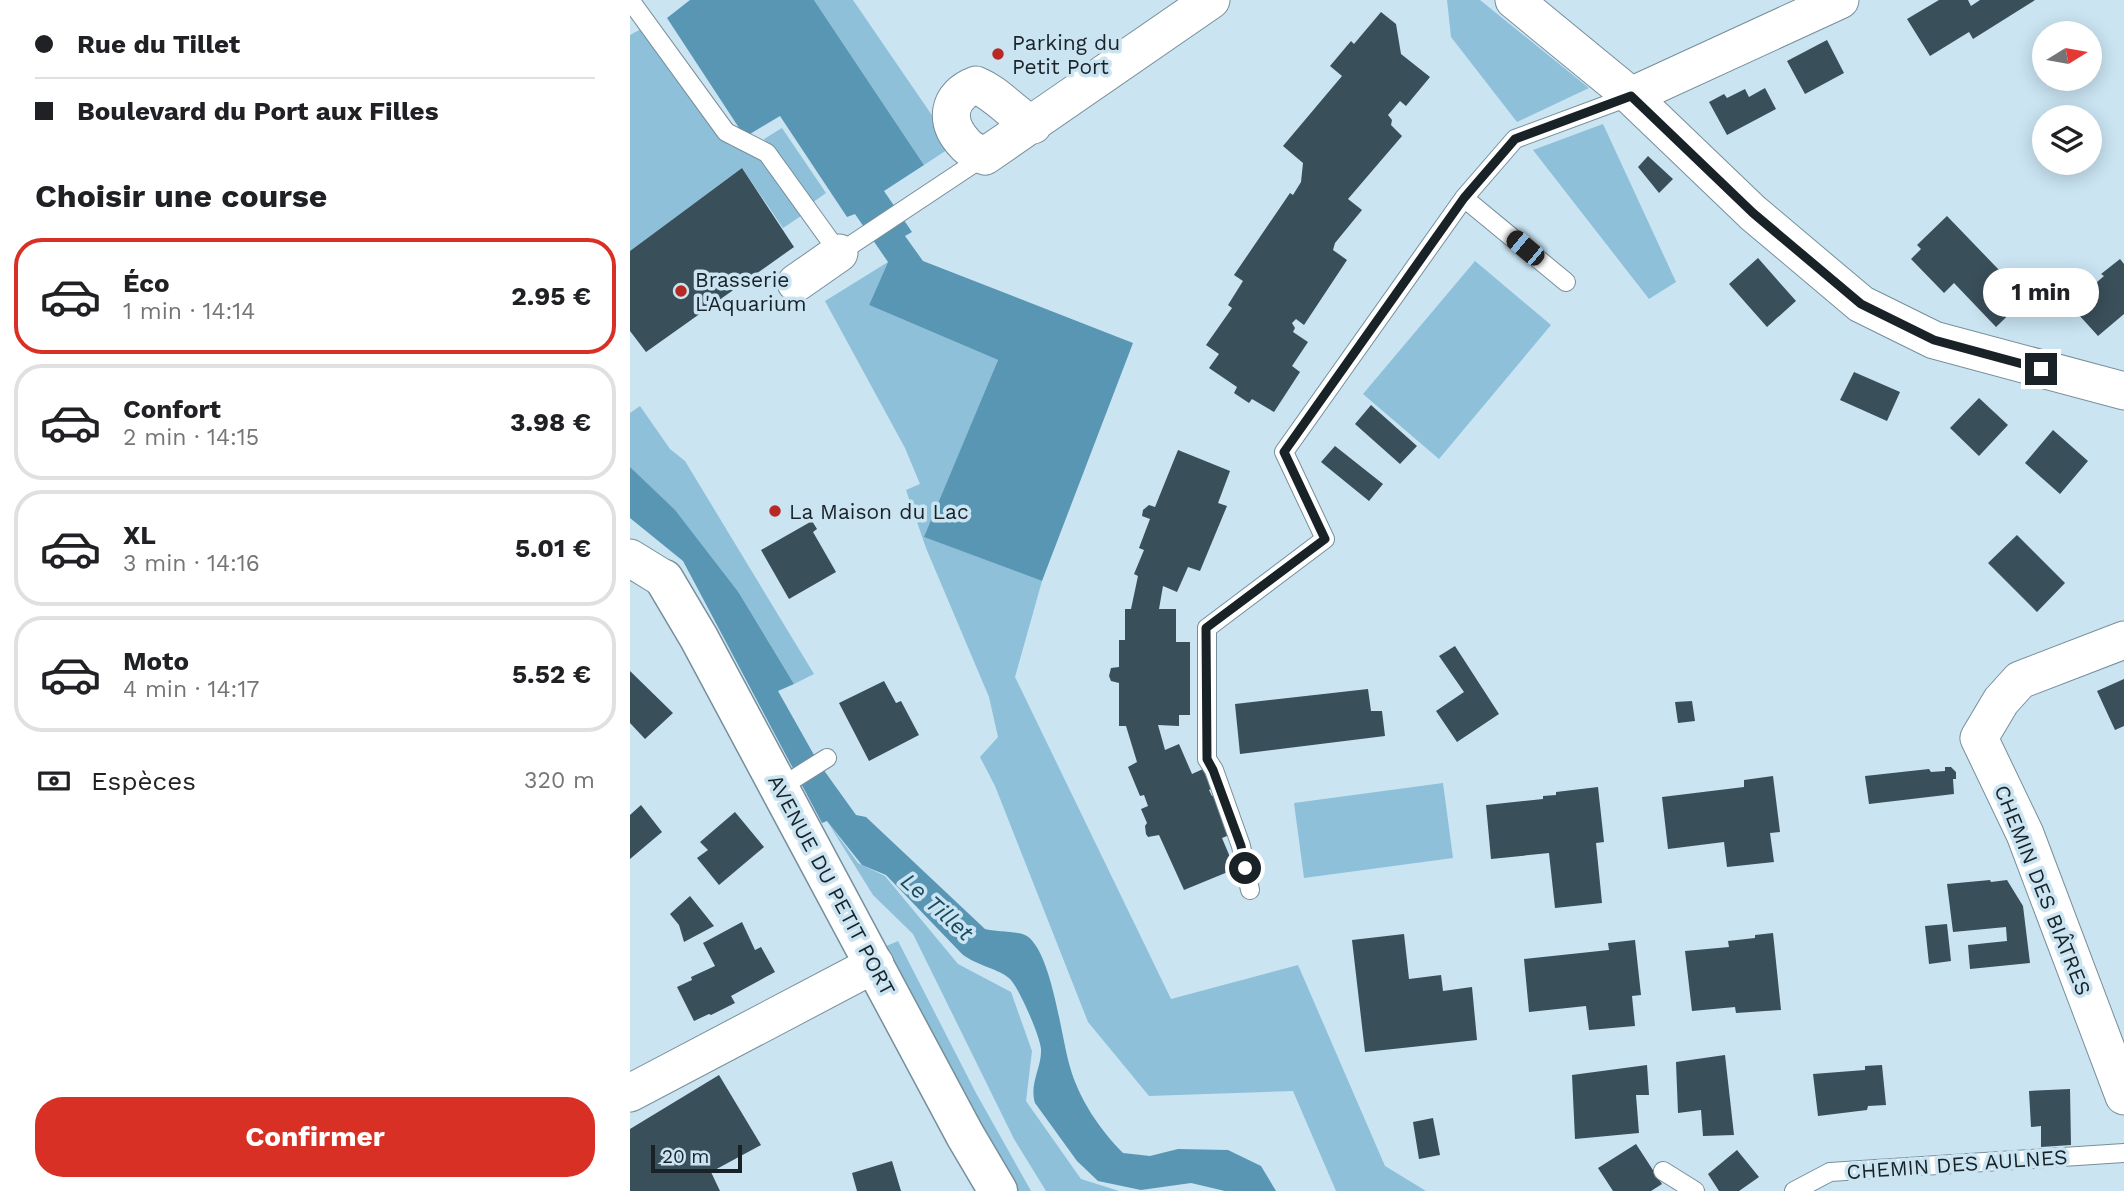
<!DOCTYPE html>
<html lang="fr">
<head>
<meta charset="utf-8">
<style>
	body { margin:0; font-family:"Work Sans",sans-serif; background:#f6f6f6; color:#202124; height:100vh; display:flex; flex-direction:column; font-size:26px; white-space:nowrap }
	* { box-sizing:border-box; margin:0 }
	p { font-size:23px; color:#757577 }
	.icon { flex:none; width:38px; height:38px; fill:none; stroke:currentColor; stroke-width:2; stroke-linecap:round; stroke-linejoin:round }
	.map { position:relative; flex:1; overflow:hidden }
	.side { display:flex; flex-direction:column; background:#fff; width:630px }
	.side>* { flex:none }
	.banner { display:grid; align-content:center; height:154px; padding:0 35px; background:#fff }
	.needle { width:46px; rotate:79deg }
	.controls { position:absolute; left:1402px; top:21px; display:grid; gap:14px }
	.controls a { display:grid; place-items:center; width:70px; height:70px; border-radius:50%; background:#fff; box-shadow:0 4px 18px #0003; font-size:35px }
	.scale { position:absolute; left:21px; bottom:18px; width:91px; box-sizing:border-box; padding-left:7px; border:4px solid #192227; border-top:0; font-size:19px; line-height:24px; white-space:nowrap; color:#192227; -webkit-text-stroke:5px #cae4f2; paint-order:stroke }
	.end { position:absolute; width:32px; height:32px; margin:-16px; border:9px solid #192227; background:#fff; box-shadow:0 0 0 4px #fff }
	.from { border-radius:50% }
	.bubble { position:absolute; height:49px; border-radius:24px; background:#fff; box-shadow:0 4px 18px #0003; font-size:23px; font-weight:700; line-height:49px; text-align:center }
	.car { position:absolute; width:21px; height:42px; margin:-21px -10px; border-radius:9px; box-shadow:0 0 5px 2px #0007; background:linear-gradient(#222 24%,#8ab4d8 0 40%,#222 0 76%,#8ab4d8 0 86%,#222 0) }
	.banner b { display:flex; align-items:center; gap:24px; height:66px; font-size:26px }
	.banner b+b { border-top:2px solid #e0e0e0 }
	.banner i { width:18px; height:18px; background:#202124 }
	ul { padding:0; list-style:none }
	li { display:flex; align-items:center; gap:21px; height:116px; margin:0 14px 10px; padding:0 21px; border:4px solid #e0e0e0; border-radius:28px }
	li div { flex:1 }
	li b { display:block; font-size:26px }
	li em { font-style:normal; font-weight:700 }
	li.selected { border-color:#d93025 }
	li>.icon { width:63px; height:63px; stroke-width:1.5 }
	h2 { padding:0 35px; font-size:32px; line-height:84px }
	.pay { display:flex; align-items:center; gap:18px; height:77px; padding:0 35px; font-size:26px }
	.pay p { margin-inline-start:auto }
	.primary-button { display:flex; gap:14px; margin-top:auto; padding:14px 35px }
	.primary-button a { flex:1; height:80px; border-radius:28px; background:#d93025; color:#fff; font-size:28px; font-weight:700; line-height:80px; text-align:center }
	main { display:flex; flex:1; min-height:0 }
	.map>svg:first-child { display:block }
</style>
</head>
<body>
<main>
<section class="side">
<div class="banner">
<b><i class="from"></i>Rue du Tillet</b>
<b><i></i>Boulevard du Port aux Filles</b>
</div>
<h2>Choisir une course</h2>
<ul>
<li class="selected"><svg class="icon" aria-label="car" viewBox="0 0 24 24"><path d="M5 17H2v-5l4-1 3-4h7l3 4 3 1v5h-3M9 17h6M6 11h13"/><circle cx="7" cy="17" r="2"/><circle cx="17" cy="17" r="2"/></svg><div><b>Éco</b><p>1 min · 14:14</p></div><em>2.95 €</em></li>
<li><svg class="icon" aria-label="car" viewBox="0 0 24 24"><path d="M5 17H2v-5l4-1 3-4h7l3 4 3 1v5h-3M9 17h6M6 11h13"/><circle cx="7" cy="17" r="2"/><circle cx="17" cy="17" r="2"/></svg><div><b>Confort</b><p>2 min · 14:15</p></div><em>3.98 €</em></li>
<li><svg class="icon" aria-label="car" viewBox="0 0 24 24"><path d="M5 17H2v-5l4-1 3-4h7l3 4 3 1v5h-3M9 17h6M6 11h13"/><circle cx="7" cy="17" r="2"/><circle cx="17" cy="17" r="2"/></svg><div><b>XL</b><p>3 min · 14:16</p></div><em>5.01 €</em></li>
<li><svg class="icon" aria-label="car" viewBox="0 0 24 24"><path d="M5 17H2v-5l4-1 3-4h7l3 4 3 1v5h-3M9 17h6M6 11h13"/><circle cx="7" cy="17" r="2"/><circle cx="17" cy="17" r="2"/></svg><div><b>Moto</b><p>4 min · 14:17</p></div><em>5.52 €</em></li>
</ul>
<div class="pay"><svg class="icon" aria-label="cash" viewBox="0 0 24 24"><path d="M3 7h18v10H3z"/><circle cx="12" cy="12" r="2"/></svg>Espèces<p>320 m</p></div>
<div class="primary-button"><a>Confirmer</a></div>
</section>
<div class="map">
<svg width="1494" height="1191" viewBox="0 0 1494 1191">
	<rect width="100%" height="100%" fill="#cae4f2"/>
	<!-- green -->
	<path fill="#8ec0da" d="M184,0H223L323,146L294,165Z
		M817,0H850L959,88L887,122L821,37Z
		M13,28L99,145L133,158L174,214L153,228L112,168L0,251V35Z
		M973,124L1046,282L1019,299L903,150Z
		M152,128L196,193L179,205L134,139Z
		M845,261L921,325L809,459L733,394Z
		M258,262L239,305L368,360L295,537L412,581L385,677L541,999L668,965L755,1166L796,1191H706L663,1091L519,1096L458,1022L365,786L350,757L368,737L359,697L296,548L276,490L290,484L275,448L195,301Z
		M10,406L40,449L55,461L184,674L164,684L109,593L0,467V413Z
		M813,783L823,858L674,878L664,803Z
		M197,821L228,863L255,876L328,964L381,992L402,1051L396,1101L451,1179L489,1191H416L384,1139L283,934L243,895Z
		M268,941L346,1093L401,1191H385L254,947Z"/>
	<!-- water -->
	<path fill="#5996b4" d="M60,0H184L294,165L254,191L282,232L275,236L293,261L503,343L412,581L294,537L368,360L239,305L258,262L225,214L217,217L150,116L115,137L37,18Z
		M0,467L45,510L109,593L164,684L148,691L188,762L226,815L236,817L355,929C366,932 390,931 397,936C422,953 431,1037 440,1067C449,1099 470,1130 493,1153L520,1156L548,1149L598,1150L631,1166L646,1191H595L561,1183L511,1190L468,1181L447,1161L405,1103C399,1083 412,1068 411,1049C410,1036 389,988 380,979C370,969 347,966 332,954L256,875L232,865L197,821L192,823L53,561L0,518Z"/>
	<!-- building -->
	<path fill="#394f5a" d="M1309,0H1338L1341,6L1350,0H1405L1343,39L1339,32L1300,56L1277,19Z
		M751,12L766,24L771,54L800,77L776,106L770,101L758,115L762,120L761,125L772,136L718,199L732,210L705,243L703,250L717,260L674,325L666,319L662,323L665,328L663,332L678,342L662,366L670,372L644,412L622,399L619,403L604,393L607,387L579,368L589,354L576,345L602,308L598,305L613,281L604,275L660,193L663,195L671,182L673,163L653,146L712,76L700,66L721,41L724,44Z
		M1197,40L1214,73L1175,94L1157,61Z
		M1135,88L1146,109L1097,135L1079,102L1094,94L1097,98L1115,89L1119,97Z
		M1018,156L1043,179L1029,193L1008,167Z
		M112,168L164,247L16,352L0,331V251Z
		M1317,216L1396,298L1366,327L1324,283L1314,293L1281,259L1291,249L1287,245Z
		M1128,258L1166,301L1137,327L1099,284Z
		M1490,259L1494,264V314L1468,336L1449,315L1461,305L1453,294L1474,276L1471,274Z
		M1224,372L1270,392L1257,421L1210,400Z
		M1349,398L1378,425L1349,456L1320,428Z
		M741,405L787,446L770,464L725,424Z
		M1423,430L1458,461L1430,494L1395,463Z
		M705,446L753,484L739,501L691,462Z
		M548,450L600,471L588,503L597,506L570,571L558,567L547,592L533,586L529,609H546V642H560V715H549V726L528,725L535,750L549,744L562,774L573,769L581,789L579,790L582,796L585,795L602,834L592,838L605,869L554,890L529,835L518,837L516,834L515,826L517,823L511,809L518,806L514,795L510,796L498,767L507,762L496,726H489V683L481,681L479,676L481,668L489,667V640H495V609H501L508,576L504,574L514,550L509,548L520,519L512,516L513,510L519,505L525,507Z
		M182,521L187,529L183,532L206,572L159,599L131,550Z
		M1387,535L1435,583L1407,612L1358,563Z
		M825,646L869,714L827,742L806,711L834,692L809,656Z
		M0,671L43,713L15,739L0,723Z
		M1494,679V726L1485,730L1467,691Z
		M254,681L266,703L271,701L289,735L239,761L209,703Z
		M738,689L741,711H752L755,736L610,754L605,704Z
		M1062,701L1065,721L1048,723L1045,702Z
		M1315,767H1321L1326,772V779H1323L1324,794L1239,804L1235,776L1299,769L1301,772L1315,771Z
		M1143,776L1150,832L1140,833L1144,862L1097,867L1094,842L1038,849L1032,797L1114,787V780Z
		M968,787L974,842L966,843L972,903L925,908L919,853L861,859L856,805L913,799V796L926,795V792Z
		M11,805L32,832L0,859V815Z
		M105,812L134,847L89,885L67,858L78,850L70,842Z
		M1360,880L1361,882L1377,880L1393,906L1400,963L1340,969L1338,945L1377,941L1376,927L1323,932L1317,884Z
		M60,896L84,926L54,942L49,925L40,914Z
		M112,922L125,950L131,947L145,972L101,996L105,1003L81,1015L79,1014L64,1021L47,987L62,980L61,977L85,966L73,943Z
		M1317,924L1321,961L1299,964L1295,926Z
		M1143,933L1151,1010L1106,1013L1105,1007L1062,1011L1055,951L1099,947L1098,941L1125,938V935Z
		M774,934L779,979L811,975L813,991L842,987L847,1040L735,1052L722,940Z
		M1005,940L1011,995L1002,996L1005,1026L959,1030L956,1006L899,1012L894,959L979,950L978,943Z
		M1095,1055L1104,1135L1073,1136L1071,1110L1048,1113L1046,1062Z
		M1017,1065L1019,1095H1006L1009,1133L945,1139L942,1075Z
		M1252,1065L1256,1105L1238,1106L1237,1110L1188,1116L1183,1074L1235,1070V1066Z
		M89,1075L131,1145L81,1172L90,1191H0V1129Z
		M1440,1089L1441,1145L1411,1147V1126L1401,1127L1399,1091Z
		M803,1118L810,1155L789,1159L783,1122Z
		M1006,1144L1032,1184L1021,1191H983L968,1168Z
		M1107,1150L1129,1177L1109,1191H1089L1078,1174Z
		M262,1161L271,1191H227L222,1173Z"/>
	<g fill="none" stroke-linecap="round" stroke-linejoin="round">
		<!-- service casing -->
		<g stroke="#778f9b" stroke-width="20">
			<path id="service" d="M0,0L96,132L137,153L209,253L355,156
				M834,198L936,282
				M162,780L197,758
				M620,890L611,846L584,770L577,759V628L695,539L654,452L834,198L885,139L1001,96
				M1033,1171L1065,1191
				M1164,1191L1200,1172L1494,1153"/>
		</g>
		<!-- minor casing -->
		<g stroke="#778f9b" stroke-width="39">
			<path id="minor" d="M884,0L1001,96L1123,213L1231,304L1304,340L1494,391
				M1001,96L1210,0
				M403,125C382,114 368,94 346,85C317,96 314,122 335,144C340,150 348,153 355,156L581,0
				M166,283L209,253
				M0,558L34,579
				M1494,640L1390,680L1371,701L1349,738L1395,834L1494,1096
				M0,1093L245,964"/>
		</g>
		<!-- tertiary casing -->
		<g stroke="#778f9b" stroke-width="41">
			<path id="tertiary" d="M34,579L69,638L335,1135L368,1191"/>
		</g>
		<!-- service -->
		<use href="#service" stroke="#fff" stroke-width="18"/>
		<!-- minor -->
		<use href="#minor" stroke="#fff" stroke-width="37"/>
		<!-- tertiary -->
		<use href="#tertiary" stroke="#fff" stroke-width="38"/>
	</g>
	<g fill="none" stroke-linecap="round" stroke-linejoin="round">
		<!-- route -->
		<path stroke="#192227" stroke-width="9" d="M615,868L611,846L583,770L577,759L576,628L695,539L654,452L834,198L885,139L1001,96L1123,213L1231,304L1304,340L1411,369"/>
	</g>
	<!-- markers -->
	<g fill="#b82924" stroke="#cae4f2" stroke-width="2.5">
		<circle cx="368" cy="54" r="7"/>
		<circle cx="51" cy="291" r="7"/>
		<circle cx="145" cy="511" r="7"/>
	</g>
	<g text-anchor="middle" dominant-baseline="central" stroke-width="7" stroke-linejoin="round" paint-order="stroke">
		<!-- poi labels -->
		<g font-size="21" fill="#192227" stroke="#cae4f2" text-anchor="start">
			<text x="382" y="42">Parking du<tspan x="382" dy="24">Petit Port</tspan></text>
			<text x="65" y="279">Brasserie<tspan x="65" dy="24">L'Aquarium</tspan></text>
			<text x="159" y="511">La Maison du Lac</text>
		</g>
		<!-- street labels -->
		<g font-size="21" fill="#192227" stroke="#cae4f2">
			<text transform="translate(202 885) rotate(62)">AVENUE DU PETIT PORT</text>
			<text transform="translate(1413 890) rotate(68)">CHEMIN DES BIÂTRES</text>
			<text transform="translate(1327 1164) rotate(-4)">CHEMIN DES AULNES</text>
		</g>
		<!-- water labels -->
		<g font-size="23" font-style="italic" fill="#194b61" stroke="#cae4f2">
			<text transform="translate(307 907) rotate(42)">Le Tillet</text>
		</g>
	</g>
</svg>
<div class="controls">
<a><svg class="needle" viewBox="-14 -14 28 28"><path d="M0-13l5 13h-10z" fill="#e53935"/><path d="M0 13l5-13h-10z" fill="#757577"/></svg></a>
<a><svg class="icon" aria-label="layers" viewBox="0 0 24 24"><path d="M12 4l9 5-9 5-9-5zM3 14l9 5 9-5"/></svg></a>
</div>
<div class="scale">20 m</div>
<i class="end from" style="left:615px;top:868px"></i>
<i class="end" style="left:1411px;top:369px"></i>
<div class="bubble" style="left:1353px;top:268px;width:116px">1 min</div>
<i class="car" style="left:895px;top:248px;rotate:310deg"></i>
</div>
</main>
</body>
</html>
